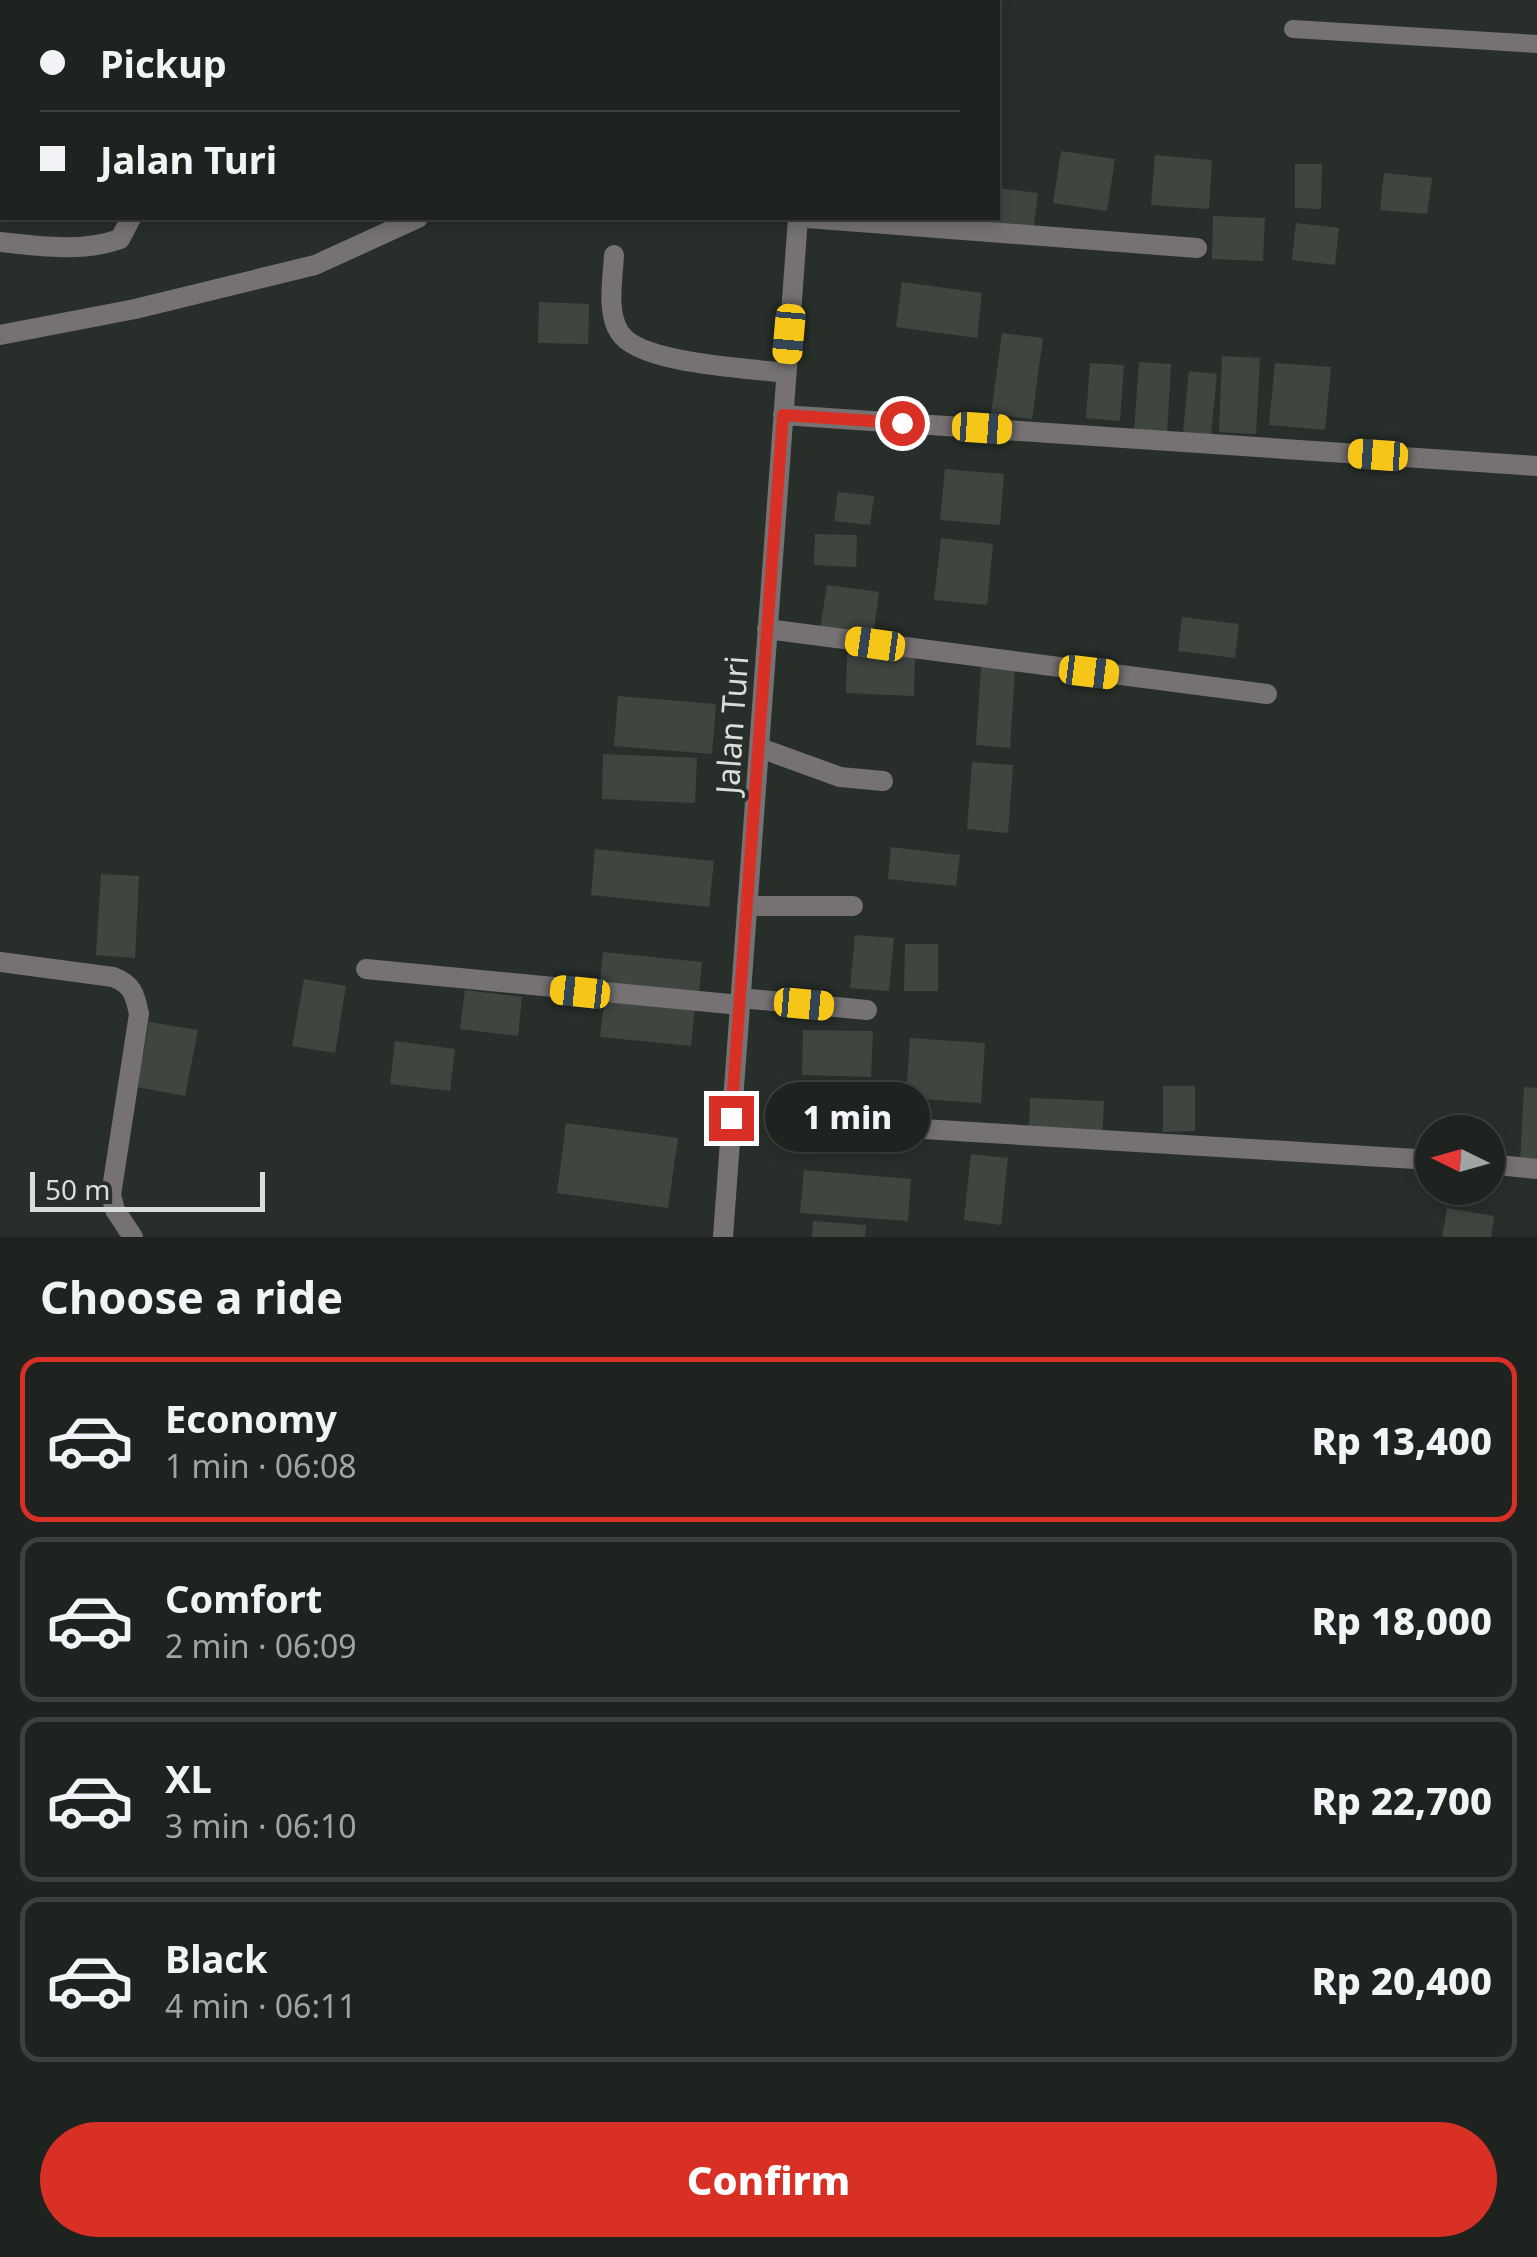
<!DOCTYPE html>
<html lang="en">
<head>
<meta charset="utf-8">
<style>
	body { margin:0; font-family:"Noto Sans",sans-serif; background:#2b2f2d; color:#f1f3f6; height:100vh; display:flex; flex-direction:column; font-size:38px; white-space:nowrap }
	* { box-sizing:border-box; margin:0 }
	p { font-size:32px; color:#a1a4a5 }
	.icon { flex:none; width:55px; height:55px; fill:none; stroke:currentColor; stroke-width:2; stroke-linecap:round; stroke-linejoin:round }
	.map { position:relative; height:1237px; overflow:hidden }
	.drawer { display:flex; flex-direction:column; background:#1e2320; flex:1 }
	.drawer>* { flex:none }
	.hud { position:absolute; left:0px; top:0px; width:1000px; height:220px; box-shadow:0 5px 15px #0003,0 0 0 2px #3c403e; display:grid; align-content:center; height:220px; padding:0 40px; background:#1e2320 }
	.needle { width:65px; rotate:275deg }
	.tools { position:absolute; left:1415px; top:1115px; display:grid; gap:20px }
	.tools a { display:grid; place-items:center; width:90px; height:90px; border-radius:50%; background:#1e2320; box-shadow:0 5px 15px #0003,0 0 0 2px #3c403e; font-size:50px }
	.scale { position:absolute; left:30px; bottom:25px; width:235px; box-sizing:border-box; padding-left:10px; border:5px solid #dadeda; border-top:0; font-size:28px; line-height:35px; white-space:nowrap; color:#dadeda; -webkit-text-stroke:8px #282f2a; paint-order:stroke }
	.end { position:absolute; width:45px; height:45px; margin:-22px; border:12px solid #d93025; background:#fff; box-shadow:0 0 0 5px #fff }
	.from { border-radius:50% }
	.bubble { position:absolute; height:70px; border-radius:35px; background:#1e2320; box-shadow:0 5px 15px #0003,0 0 0 2px #3c403e; font-size:32px; font-weight:800; line-height:70px; text-align:center }
	.car { position:absolute; width:30px; height:60px; margin:-30px -15px; border-radius:12px; box-shadow:0 0 8px 2px #0007; background:linear-gradient(#f5c518 24%,#345 0 40%,#f5c518 0 76%,#345 0 86%,#f5c518 0) }
	.hud b { display:flex; align-items:center; gap:35px; height:95px; font-size:38px }
	.hud b+b { border-top:2px solid #3c403e }
	.hud i { width:25px; height:25px; background:#f1f3f6 }
	ul { padding:0; list-style:none }
	li { display:flex; align-items:center; gap:30px; height:165px; margin:0 20px 15px; padding:0 20px; border:5px solid #3c403e; border-radius:20px }
	li div { flex:1 }
	li b { display:block; font-size:38px }
	li em { font-style:normal; font-weight:800 }
	li.on { border-color:#d93025 }
	li>.icon { width:90px; height:90px; stroke-width:1.5 }
	h2 { padding:0 40px; font-size:45px; line-height:120px }
	.button { display:flex; gap:20px; margin-top:auto; padding:20px 40px }
	.button a { flex:1; height:115px; border-radius:60px; background:#d93025; color:#fff; font-size:40px; font-weight:800; line-height:115px; text-align:center }
	.map>svg:first-child { display:block }
</style>
</head>
<body>
<div class="map">
<svg width="1537" height="1237" viewBox="0 0 1537 1237">
	<rect width="100%" height="100%" fill="#282f2a"/>
	<!-- building -->
	<path fill="#3f4640" d="M1061,151L1115,159L1107,211L1053,203Z
		M1155,155L1212,160L1209,209L1151,205Z
		M1295,164H1322L1321,209L1295,208Z
		M1384,173L1432,178L1427,214L1380,210Z
		M998,188L1038,193L1033,233L981,228L982,218H998Z
		M1213,216L1265,218L1263,261L1212,259Z
		M1296,223L1339,228L1335,265L1292,260Z
		M902,282L982,293L977,338L896,327Z
		M539,302L589,304L588,344L538,343Z
		M1002,333L1043,338L1032,419L991,414Z
		M1222,356L1260,358L1256,434L1219,432Z
		M1139,362L1171,364L1167,434L1134,431Z
		M1090,363L1124,365L1120,421L1086,418Z
		M1275,363L1331,367L1325,430L1269,425Z
		M1189,371L1217,374L1211,435L1183,433Z
		M945,469L1004,474L1000,525L940,520Z
		M838,492L874,496L870,525L834,521Z
		M815,534L857,535L856,567L814,565Z
		M941,538L993,544L987,605L934,600Z
		M827,585L879,592L873,637L820,629Z
		M1182,617L1239,624L1235,658L1178,651Z
		M847,654L915,657L914,696L846,693Z
		M981,666L1015,669L1010,748L976,745Z
		M618,696L716,704L712,754L614,746Z
		M603,754L697,758L695,803L602,799Z
		M972,762L1013,765L1008,833L967,829Z
		M891,847L960,855L956,886L888,879Z
		M595,849L714,861L709,907L591,895Z
		M101,874L139,876L135,958L96,955Z
		M855,935L894,938L889,991L850,988Z
		M905,944H938V991H904Z
		M603,952L702,962L699,993L600,982Z
		M304,979L346,986L335,1053L292,1046Z
		M465,990L522,997L518,1036L460,1029Z
		M605,997L695,1006L691,1046L600,1037Z
		M149,1022L198,1030L185,1096L137,1087Z
		M803,1030L873,1031L871,1077L802,1075Z
		M910,1038L985,1043L981,1103L906,1098Z
		M395,1041L455,1049L450,1091L390,1084Z
		M1163,1086H1195V1131L1163,1132Z
		M1524,1087L1537,1088V1166L1520,1165Z
		M1030,1098L1104,1101L1102,1137L1029,1133Z
		M566,1123L678,1138L668,1208L557,1193Z
		M971,1154L1008,1158L1001,1225L964,1220Z
		M804,1170L911,1179L908,1221L800,1213Z
		M1447,1208L1494,1216L1491,1237H1442Z
		M813,1221L866,1225L865,1237H812Z"/>
	<g fill="none" stroke-linecap="round" stroke-linejoin="round">
		<!-- lane -->
		<path stroke="#767173" stroke-width="18" d="M1293,29L1537,44"/>
		<!-- street -->
		<path stroke="#767173" stroke-width="20" d="M170,2L171,0
			M802,2L814,0L813,2
			M807,218L1197,248
			M0,242C41,246 80,253 120,239L131,218
			M614,255C613,278 606,313 620,333C640,364 749,368 786,373
			M0,335L135,309L315,265L418,218
			M783,415L1537,466
			M767,629L1267,694
			M760,748L840,777L883,781
			M747,906H853
			M0,962L113,977C132,984 135,994 139,1014L111,1195L115,1210L133,1237
			M366,969L740,1005
			M740,998L867,1010
			M824,1123L1432,1160
			M1488,1164L1537,1169
			M723,1237L798,218"/>
	</g>
	<g fill="none" stroke-linecap="round" stroke-linejoin="round">
		<!-- route -->
		<path stroke="#d93025" stroke-width="12" d="M731,1118L783,415L902,423"/>
	</g>
	<g text-anchor="middle" dominant-baseline="central" stroke-width="8" stroke-linejoin="round" paint-order="stroke">
		<!-- street labels -->
		<g font-size="32" fill="#dadeda" stroke="#282f2a">
			<text transform="translate(731 725) rotate(-86)">Jalan Turi</text>
		</g>
	</g>
</svg>
<div class="tools">
<a><svg class="needle" viewBox="-14 -14 28 28"><path d="M0-13l5 13h-10z" fill="#e53935"/><path d="M0 13l5-13h-10z" fill="#a1a4a5"/></svg></a>
</div>
<div class="scale">50 m</div>
<i class="end from" style="left:902px;top:423px"></i>
<i class="end" style="left:731px;top:1118px"></i>
<div class="bubble" style="left:765px;top:1082px;width:165px">1 min</div>
<i class="car" style="left:789px;top:334px;rotate:185deg"></i>
<i class="car" style="left:982px;top:428px;rotate:94deg"></i>
<i class="car" style="left:1378px;top:455px;rotate:274deg"></i>
<i class="car" style="left:875px;top:644px;rotate:278deg"></i>
<i class="car" style="left:1089px;top:672px;rotate:97deg"></i>
<i class="car" style="left:580px;top:992px;rotate:276deg"></i>
<i class="car" style="left:804px;top:1004px;rotate:95deg"></i>
<div class="hud">
<b><i class="from"></i>Pickup</b>
<b><i></i>Jalan Turi</b>
</div>
</div>
<section class="drawer">
<h2>Choose a ride</h2>
<ul>
<li class="on"><svg class="icon" aria-label="car" viewBox="0 0 24 24"><path d="M5 17H2v-5l4-1 3-4h7l3 4 3 1v5h-3M9 17h6M6 11h13"/><circle cx="7" cy="17" r="2"/><circle cx="17" cy="17" r="2"/></svg><div><b>Economy</b><p>1 min · 06:08</p></div><em>Rp 13,400</em></li>
<li><svg class="icon" aria-label="car" viewBox="0 0 24 24"><path d="M5 17H2v-5l4-1 3-4h7l3 4 3 1v5h-3M9 17h6M6 11h13"/><circle cx="7" cy="17" r="2"/><circle cx="17" cy="17" r="2"/></svg><div><b>Comfort</b><p>2 min · 06:09</p></div><em>Rp 18,000</em></li>
<li><svg class="icon" aria-label="car" viewBox="0 0 24 24"><path d="M5 17H2v-5l4-1 3-4h7l3 4 3 1v5h-3M9 17h6M6 11h13"/><circle cx="7" cy="17" r="2"/><circle cx="17" cy="17" r="2"/></svg><div><b>XL</b><p>3 min · 06:10</p></div><em>Rp 22,700</em></li>
<li><svg class="icon" aria-label="car" viewBox="0 0 24 24"><path d="M5 17H2v-5l4-1 3-4h7l3 4 3 1v5h-3M9 17h6M6 11h13"/><circle cx="7" cy="17" r="2"/><circle cx="17" cy="17" r="2"/></svg><div><b>Black</b><p>4 min · 06:11</p></div><em>Rp 20,400</em></li>
</ul>
<div class="button"><a>Confirm</a></div>
</section>
</body>
</html>
